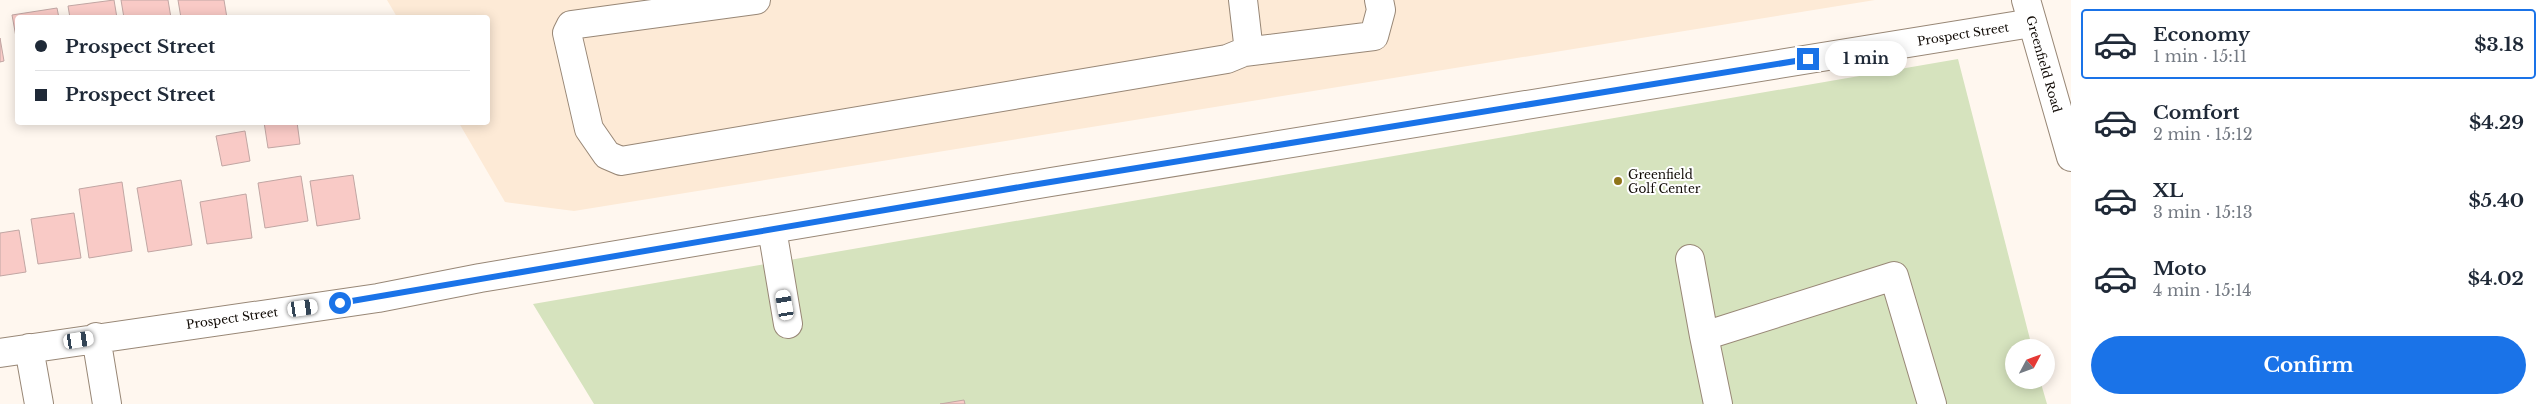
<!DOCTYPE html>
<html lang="en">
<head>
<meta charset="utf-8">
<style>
	body { margin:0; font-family:"Libre Baskerville",serif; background:#f6f6f7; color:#1f2937; height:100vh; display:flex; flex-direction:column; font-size:19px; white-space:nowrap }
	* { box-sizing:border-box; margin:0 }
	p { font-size:16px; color:#747a83 }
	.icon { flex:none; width:28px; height:28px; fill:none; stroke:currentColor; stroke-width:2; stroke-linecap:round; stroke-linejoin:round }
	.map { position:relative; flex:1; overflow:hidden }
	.panel { display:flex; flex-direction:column; background:#fff; width:475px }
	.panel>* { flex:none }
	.banner { position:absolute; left:15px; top:15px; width:475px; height:110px; border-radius:5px; box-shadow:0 2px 12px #0003; display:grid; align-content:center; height:110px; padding:0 20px; background:#fff }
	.needle { width:32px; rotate:49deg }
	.tools { position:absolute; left:2005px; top:339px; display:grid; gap:10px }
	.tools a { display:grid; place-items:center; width:50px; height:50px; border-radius:50%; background:#fff; box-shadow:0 2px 12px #0003; font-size:25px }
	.end { position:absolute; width:22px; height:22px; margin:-11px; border:6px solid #1a73e8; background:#fff; box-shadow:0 0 0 2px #fff }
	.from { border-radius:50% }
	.bubble { position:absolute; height:35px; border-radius:18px; background:#fff; box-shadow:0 2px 12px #0003; font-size:16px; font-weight:800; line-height:35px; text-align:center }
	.car { position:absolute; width:15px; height:30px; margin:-15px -8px; border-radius:6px; box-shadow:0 0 4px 1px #0007; background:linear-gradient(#fff 24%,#345 0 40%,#fff 0 76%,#345 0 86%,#fff 0) }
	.banner b { display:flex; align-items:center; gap:18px; height:48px; font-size:19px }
	.banner b+b { border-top:1px solid #e0e1e3 }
	.banner i { width:12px; height:12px; background:#1f2937 }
	ul { padding:9px 0 0; list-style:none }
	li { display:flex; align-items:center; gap:15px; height:70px; margin:0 10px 8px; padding:0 10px; border:2px solid transparent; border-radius:5px }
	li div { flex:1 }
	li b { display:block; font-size:19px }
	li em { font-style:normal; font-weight:800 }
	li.on { border-color:#1a73e8 }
	li>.icon { width:45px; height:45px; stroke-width:1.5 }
	.cta { display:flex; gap:10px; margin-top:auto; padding:10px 20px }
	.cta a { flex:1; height:58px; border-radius:30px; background:#1a73e8; color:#fff; font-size:20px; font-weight:800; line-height:58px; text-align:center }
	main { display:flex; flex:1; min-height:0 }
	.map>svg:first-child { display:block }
</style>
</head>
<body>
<main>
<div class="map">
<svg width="2071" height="404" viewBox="0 0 2071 404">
	<rect width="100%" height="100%" fill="#fff7ef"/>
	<!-- built -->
	<path fill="#fdead6" d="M387,0H1875L574,211L505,202L459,123L488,122V18L397,17Z"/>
	<!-- green -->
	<path fill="#d6e3be" d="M1958,59L2032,347L2014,348V380H2040L2047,404H594L533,304Z"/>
	<!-- building -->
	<path fill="#f9cac6" stroke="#c1a6a3" d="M114,0L117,18H70L68,6Z
		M121,0H168L171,18H124Z
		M178,0H224L227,18H181Z
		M57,8L59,18H18V48L12,15Z
		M0,38L4,61L0,62Z
		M264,122H297L300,144L268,148Z
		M245,131L250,161L222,166L216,136Z
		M353,175L360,219L317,226L310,181Z
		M301,176L308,221L265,228L258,183Z
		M181,180L192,245L148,252L137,188Z
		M122,182L132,251L89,258L79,189Z
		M246,194L252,238L207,244L200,202Z
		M74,213L81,258L38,264L31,219Z
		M19,230L26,272L0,276V233Z
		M964,400L965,404H940Z"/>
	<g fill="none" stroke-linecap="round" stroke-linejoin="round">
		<!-- minor casing -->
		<g stroke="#988776" stroke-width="30">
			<path id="minor" d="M756,0L571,25L567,33L589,129L607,155L621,161L1227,59L1244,52L1248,43L1243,0
				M1244,52L1374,36L1381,10L1379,0
				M772,229L788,324
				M1690,259L1704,336L1894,276L1932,404
				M1704,336L1718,404
				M96,337L107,404
				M29,348L39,404
				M0,353L378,298L480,278L1051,182L2032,23"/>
		</g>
		<!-- major casing -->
		<g stroke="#988776" stroke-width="30">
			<path id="major" d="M2026,0L2071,157"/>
		</g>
		<!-- minor -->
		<use href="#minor" stroke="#fff" stroke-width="28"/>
		<!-- major -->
		<use href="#major" stroke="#fff" stroke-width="28"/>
	</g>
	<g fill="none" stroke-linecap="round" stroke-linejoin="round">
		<!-- route -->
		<path stroke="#1a73e8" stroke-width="6" d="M340,303L1032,185L1808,59"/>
	</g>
	<!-- markers -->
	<circle fill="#8f751a" stroke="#fff" stroke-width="2" cx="1618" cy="181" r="5"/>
	<g text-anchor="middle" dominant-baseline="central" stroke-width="4" stroke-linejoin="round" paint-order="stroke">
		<!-- street labels -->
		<g font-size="12" fill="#100a05" stroke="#fff">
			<text transform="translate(1963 34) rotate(-9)">Prospect Street</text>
			<text transform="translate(2044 64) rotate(74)">Greenfield Road</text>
			<text transform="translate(232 318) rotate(-8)">Prospect Street</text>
		</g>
		<!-- poi labels -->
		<g font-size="12" fill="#100a05" stroke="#fff" text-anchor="start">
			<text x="1628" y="174">Greenfield<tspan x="1628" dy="14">Golf Center</tspan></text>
		</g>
	</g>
</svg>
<div class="tools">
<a><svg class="needle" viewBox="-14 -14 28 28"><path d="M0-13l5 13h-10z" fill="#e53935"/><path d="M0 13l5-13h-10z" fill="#747a83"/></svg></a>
</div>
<i class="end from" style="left:340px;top:303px"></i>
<i class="end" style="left:1808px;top:59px"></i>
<div class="bubble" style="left:1825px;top:41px;width:82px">1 min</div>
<i class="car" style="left:785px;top:305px;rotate:350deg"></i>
<i class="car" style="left:303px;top:308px;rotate:82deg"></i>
<i class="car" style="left:79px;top:340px;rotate:81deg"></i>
<div class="banner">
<b><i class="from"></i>Prospect Street</b>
<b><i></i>Prospect Street</b>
</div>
</div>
<section class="panel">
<ul>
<li class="on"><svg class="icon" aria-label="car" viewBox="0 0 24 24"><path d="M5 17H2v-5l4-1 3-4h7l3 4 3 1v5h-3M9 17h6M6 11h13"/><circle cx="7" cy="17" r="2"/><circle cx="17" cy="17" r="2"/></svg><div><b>Economy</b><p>1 min · 15:11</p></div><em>$3.18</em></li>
<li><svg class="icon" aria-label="car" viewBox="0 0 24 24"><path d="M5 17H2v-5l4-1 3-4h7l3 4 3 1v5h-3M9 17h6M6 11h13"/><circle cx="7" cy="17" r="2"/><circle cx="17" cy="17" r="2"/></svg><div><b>Comfort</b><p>2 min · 15:12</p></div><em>$4.29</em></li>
<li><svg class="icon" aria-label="car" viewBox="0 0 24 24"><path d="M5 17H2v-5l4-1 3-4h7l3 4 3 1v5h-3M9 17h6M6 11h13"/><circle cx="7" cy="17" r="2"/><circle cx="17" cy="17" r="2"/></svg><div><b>XL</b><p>3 min · 15:13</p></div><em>$5.40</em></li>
<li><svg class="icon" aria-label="car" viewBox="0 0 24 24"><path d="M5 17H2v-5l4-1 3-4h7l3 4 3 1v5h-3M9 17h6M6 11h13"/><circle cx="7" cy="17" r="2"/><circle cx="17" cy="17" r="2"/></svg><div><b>Moto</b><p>4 min · 15:14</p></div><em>$4.02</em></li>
</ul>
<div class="cta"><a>Confirm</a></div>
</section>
</main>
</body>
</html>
